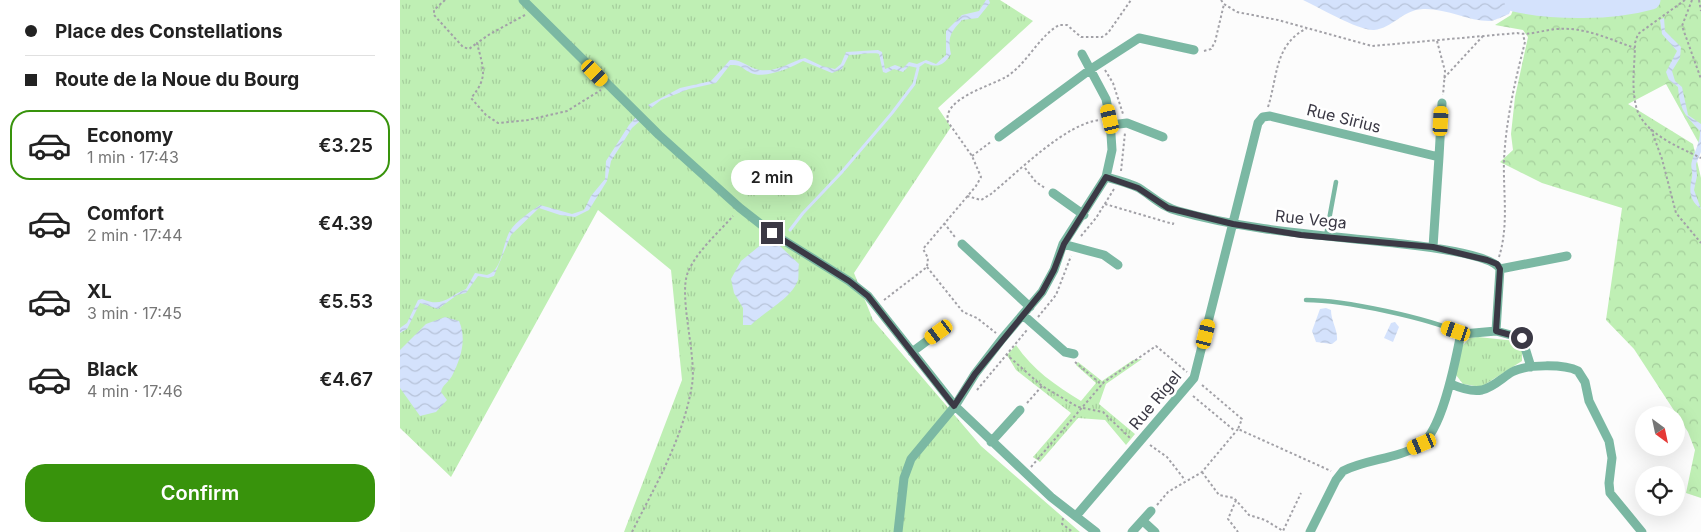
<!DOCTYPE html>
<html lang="en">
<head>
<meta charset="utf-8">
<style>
	body { margin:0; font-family:Inter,sans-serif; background:#f2f2f2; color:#222; height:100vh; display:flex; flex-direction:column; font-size:19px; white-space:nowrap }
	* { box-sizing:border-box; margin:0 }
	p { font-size:16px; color:#767676 }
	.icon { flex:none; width:28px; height:28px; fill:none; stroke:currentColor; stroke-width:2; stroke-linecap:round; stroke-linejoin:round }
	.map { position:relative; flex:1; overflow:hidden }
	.side { display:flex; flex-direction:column; background:#fff; width:400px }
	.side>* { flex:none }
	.top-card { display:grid; align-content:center; height:110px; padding:0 25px; background:#fff }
	.needle { width:32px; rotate:147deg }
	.controls { position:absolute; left:1235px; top:406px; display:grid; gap:10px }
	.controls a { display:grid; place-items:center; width:50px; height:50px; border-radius:50%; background:#fff; box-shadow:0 5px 20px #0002; font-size:25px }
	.end { position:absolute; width:22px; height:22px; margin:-11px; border:6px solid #3b3945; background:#fff; box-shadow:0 0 0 2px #fff }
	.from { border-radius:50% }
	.bubble { position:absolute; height:35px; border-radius:18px; background:#fff; box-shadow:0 5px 20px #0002; font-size:16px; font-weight:600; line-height:35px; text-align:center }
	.car { position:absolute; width:15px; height:30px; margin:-15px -8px; border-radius:6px; box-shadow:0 0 4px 1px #0007; background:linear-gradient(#f5c518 24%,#345 0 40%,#f5c518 0 76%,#345 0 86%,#f5c518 0) }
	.top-card b { display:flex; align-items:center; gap:18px; height:48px; font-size:19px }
	.top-card b+b { border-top:1px solid #e0e0e0 }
	.top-card i { width:12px; height:12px; background:#222 }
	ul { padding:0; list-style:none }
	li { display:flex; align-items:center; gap:15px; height:70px; margin:0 10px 8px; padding:0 15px; border:2px solid transparent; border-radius:20px }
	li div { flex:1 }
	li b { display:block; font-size:19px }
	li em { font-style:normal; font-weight:600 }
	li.current { border-color:#38930c }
	li>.icon { width:45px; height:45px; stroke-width:1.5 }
	.button { display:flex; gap:10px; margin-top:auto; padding:10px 25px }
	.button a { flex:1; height:58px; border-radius:20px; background:#38930c; color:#fff; font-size:20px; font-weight:600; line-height:58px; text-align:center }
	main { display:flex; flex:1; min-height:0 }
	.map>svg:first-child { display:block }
</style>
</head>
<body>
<main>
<section class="side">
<div class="top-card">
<b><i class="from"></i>Place des Constellations</b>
<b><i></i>Route de la Noue du Bourg</b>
</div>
<ul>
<li class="current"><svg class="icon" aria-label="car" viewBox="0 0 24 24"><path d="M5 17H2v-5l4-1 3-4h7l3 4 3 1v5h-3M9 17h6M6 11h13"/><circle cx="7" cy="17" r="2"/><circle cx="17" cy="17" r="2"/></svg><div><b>Economy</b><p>1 min · 17:43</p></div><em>€3.25</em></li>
<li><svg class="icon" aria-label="car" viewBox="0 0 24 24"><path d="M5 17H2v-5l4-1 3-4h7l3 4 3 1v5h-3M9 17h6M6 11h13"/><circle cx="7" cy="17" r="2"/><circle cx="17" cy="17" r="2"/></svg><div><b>Comfort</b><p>2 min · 17:44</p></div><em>€4.39</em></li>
<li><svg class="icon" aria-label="car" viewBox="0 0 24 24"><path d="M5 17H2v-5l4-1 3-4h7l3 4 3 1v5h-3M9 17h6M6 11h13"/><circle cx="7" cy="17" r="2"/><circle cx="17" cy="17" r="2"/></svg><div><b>XL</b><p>3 min · 17:45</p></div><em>€5.53</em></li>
<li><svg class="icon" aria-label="car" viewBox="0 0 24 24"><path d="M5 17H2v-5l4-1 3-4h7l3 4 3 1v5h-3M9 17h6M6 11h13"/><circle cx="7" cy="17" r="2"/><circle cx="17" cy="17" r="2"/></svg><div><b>Black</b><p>4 min · 17:46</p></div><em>€4.67</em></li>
</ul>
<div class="button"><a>Confirm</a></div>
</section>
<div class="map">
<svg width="1301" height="532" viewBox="0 0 1301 532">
	<defs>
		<pattern id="grass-tufts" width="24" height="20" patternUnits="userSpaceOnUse" patternTransform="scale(1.25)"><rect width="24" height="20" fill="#bfefb4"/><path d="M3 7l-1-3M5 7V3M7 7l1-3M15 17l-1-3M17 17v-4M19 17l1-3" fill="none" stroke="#a5ce9c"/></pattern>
		<pattern id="forest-crowns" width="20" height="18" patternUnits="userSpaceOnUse" patternTransform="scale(1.25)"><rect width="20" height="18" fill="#bfefb4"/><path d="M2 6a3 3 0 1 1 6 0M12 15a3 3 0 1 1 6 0" fill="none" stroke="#a5ce9c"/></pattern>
		<pattern id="water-waves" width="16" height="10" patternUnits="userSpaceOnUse" patternTransform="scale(1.25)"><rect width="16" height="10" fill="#d4e2fc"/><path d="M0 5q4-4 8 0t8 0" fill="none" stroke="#b7c3d9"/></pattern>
	</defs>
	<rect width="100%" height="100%" fill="#fcfcfc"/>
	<!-- grass -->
	<path fill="url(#grass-tufts)" d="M0,0H600L633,21L538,108L551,127L454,273L473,320L581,446L680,532H224L282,380L271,270L198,210L51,477L0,428Z
		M1078,337L1116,341L1122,348V361L1081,387L1063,384L1056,375L1062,346L1070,338Z
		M616,345C633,370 655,385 681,401L696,383L676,365L678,362L702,381L733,360L742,359L706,384L699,404L735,434L726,445L705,420L678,418L640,462L633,457L671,413L616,370L607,355Z"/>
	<!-- forest -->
	<path fill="url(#forest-crowns)" d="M1117,0H1301V147L1266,84L1228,104L1293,144L1301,178V498L1286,493L1295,450L1288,432L1234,349L1206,320L1222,208L1142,183L1100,162L1113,150L1111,134L1115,97L1128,37L1123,30L1095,25L1111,15Z"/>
	<!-- water -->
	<path fill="url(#water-waves)" d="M586,0H589L590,3L578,18L562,20C551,32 547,37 551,54C543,66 538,68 525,63L518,68L509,66L503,72L494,69L486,73L483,72L479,54C472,52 458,55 449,55L442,69L432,73L403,61C391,68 364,79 351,73C341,68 343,65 330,65L316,83L289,89L261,100L251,108L248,105L280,88L311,81L330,60C342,59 348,68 360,70C379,72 389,62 405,58L422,66L435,69L441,64L446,52L478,50L482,52L485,69L495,65L503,68L509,62L517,64L526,60L536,64L546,55V31L562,15L579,11Z
		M903,0H1114V2L1109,14C1104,16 1096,20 1091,21C1070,22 1047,8 1023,9C1002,10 993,28 974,30C959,31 918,7 903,0Z
		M1264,18L1265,31L1281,47L1280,58L1272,71L1275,81L1282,87L1288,115L1301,124V152L1296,164L1297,176L1294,190L1301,209C1289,200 1289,191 1292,177C1293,172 1290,166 1292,161C1295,150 1300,143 1300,131C1284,114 1280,110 1278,87L1269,80L1266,72L1277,51L1262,34L1260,20Z
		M237,116L241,120L232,128L211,161L207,181L189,210L175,217L160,215L139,208L111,235L94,276L88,278L78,276L66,293L57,295L38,309L20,303L7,329L0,333V328L7,323L18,300L22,299C43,308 47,297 66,289L75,273L87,275C103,270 102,244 110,231C116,221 130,212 140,205L172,214L184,210L191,196L205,179L206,161L229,125Z
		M368,239L381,247L399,264C398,268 399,275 398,280C392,298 364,312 351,325H343V308L334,293L331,279L341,261Z
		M926,308L931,310C931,321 938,330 937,340L932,344L916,342L912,331L920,309Z
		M45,317L59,321C67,339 61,358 52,376C48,383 43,384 41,392L47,400L36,412L20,416L0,388V350L26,324Z
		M991,323L995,322L999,327L993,342L984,338Z"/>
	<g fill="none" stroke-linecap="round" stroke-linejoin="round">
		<!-- stream -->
		<path stroke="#d4e2fc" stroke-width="3" d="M390,230L403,213L441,173L492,113L514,84L518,68"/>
		<!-- river -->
		<path stroke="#d4e2fc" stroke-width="19" d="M1114,2C1154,11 1212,11 1251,0"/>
		<!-- path -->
		<path stroke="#a2a1a7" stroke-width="2" stroke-dasharray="2.5 2.5" stroke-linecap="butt" d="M45,0L34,10V15L63,47L69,49L77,43
			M821,0L824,4L837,12L878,20L972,46L1117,33C1131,36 1145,29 1159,29C1186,27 1211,40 1235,48
			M1285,0L1238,34L1235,43C1235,63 1231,86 1236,106C1242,133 1279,147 1301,158
			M1292,0L1282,26L1301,79
			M1299,0L1301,11
			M125,15L90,34L77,43C83,68 89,77 71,98L86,115L98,123L128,120L167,111L201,90
			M1037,41L1045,71L1043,95
			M804,51L811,49L815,42L824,4
			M705,70L713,83L723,114
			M1044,78L1083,36
			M868,107C878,76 874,45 907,28
			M1251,129L1262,159L1276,213L1301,243
			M572,156L592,141
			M625,168L636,182L645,188
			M721,171L725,133
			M567,196L581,200L591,194C618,172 666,123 700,120
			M705,204L773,224L774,220
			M544,223L555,237
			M681,236L696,218L714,189
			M1099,257C1109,225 1103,193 1104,160C1106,120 1115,81 1125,42L1123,35
			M527,267L563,312L577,318L596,333
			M484,300L527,267L528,258L523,249L576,186L581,177L572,156L548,122C542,99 590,86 606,77C627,64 638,37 659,25H667L681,37H702L708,33L731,0
			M638,317L656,295L671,256
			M606,354L642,386L678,407L703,412L730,438
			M675,362L702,385
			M802,385L842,419L838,429L931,471
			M577,390L627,330
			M793,396L835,431
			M627,403L642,386
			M750,445L767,457L785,480
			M631,467L704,382L756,346L787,372
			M802,472L819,495L834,498L849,515L865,520L883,531L901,493
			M836,500L828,519L838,532
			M757,505L768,492L802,472L838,429
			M663,518L662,524L673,532
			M232,532C256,484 283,439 292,385C297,356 278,296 288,272C297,251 318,233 333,216"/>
		<!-- service -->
		<path stroke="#7bb8a3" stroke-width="4.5" d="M926,236L936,182
			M906,300C944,300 1029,318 1063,334"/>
		<!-- minor -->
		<path stroke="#7bb8a3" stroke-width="9" d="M123,0L259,135L340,208L372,233L449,281L468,296L555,406L651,497L696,532
			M711,125L727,123L763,137
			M599,137L691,69L739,38L794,50
			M1039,157L1042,103
			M706,177C717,180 729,183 739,188C752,196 762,207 778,211C853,232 926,235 1003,244C1021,246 1092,254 1100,269
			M653,193L684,215
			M562,244L630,307
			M663,244L704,255L718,265
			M1100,269L1167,256
			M623,315L665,352L674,354
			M1096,331L1100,269
			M512,352L539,332
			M1051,384C1060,388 1071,392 1082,390C1094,387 1102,378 1112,372C1126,364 1165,364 1178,371L1185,382L1189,401L1209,441L1212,458L1209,483L1210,493L1242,532
			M591,442L620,410
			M676,516L794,378L858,123L863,117L870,116L1039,157L1033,247
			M743,521L755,532
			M498,532L504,478L511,459L555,406L575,374L602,339L642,292L654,270L663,244L706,177L712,150L710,119L706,99L682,54
			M732,532L751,511
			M910,532L936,480L943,471C967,459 997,459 1020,445C1042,432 1055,363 1060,338L1063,334L1096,331L1122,338L1131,367"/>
	</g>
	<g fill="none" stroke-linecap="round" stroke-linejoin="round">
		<!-- route -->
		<path stroke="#3b3945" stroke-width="6" d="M372,233L449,281L468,296L554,406L575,374L642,292L654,270L664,244L706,177L738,188L768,208L833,224L901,235L1033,247L1087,260L1097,264L1100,269L1096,331L1122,338"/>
	</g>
	<g text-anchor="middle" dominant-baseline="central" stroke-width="5" stroke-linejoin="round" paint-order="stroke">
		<!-- street labels -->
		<g font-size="16" fill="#3b3945" stroke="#fff">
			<text transform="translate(944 118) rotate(14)">Rue Sirius</text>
			<text transform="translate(911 219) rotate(6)">Rue Vega</text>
			<text transform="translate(755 400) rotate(-50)">Rue Rigel</text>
		</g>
	</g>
</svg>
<div class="controls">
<a><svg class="needle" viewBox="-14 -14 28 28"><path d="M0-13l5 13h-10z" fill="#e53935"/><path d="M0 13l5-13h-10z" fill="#767676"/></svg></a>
<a><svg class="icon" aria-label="locate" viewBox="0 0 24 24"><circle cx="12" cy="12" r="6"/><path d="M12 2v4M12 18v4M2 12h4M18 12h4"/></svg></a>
</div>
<i class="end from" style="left:1122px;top:338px"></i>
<i class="end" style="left:372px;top:233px"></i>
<div class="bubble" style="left:331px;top:160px;width:82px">2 min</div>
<i class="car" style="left:195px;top:73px;rotate:136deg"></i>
<i class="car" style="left:710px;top:119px;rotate:347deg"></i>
<i class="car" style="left:1041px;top:121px;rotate:3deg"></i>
<i class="car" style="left:1056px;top:331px;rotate:289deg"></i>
<i class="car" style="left:539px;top:332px;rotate:234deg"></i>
<i class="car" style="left:806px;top:334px;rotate:14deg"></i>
<i class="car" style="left:1022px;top:444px;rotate:247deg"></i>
</div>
</main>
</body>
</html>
